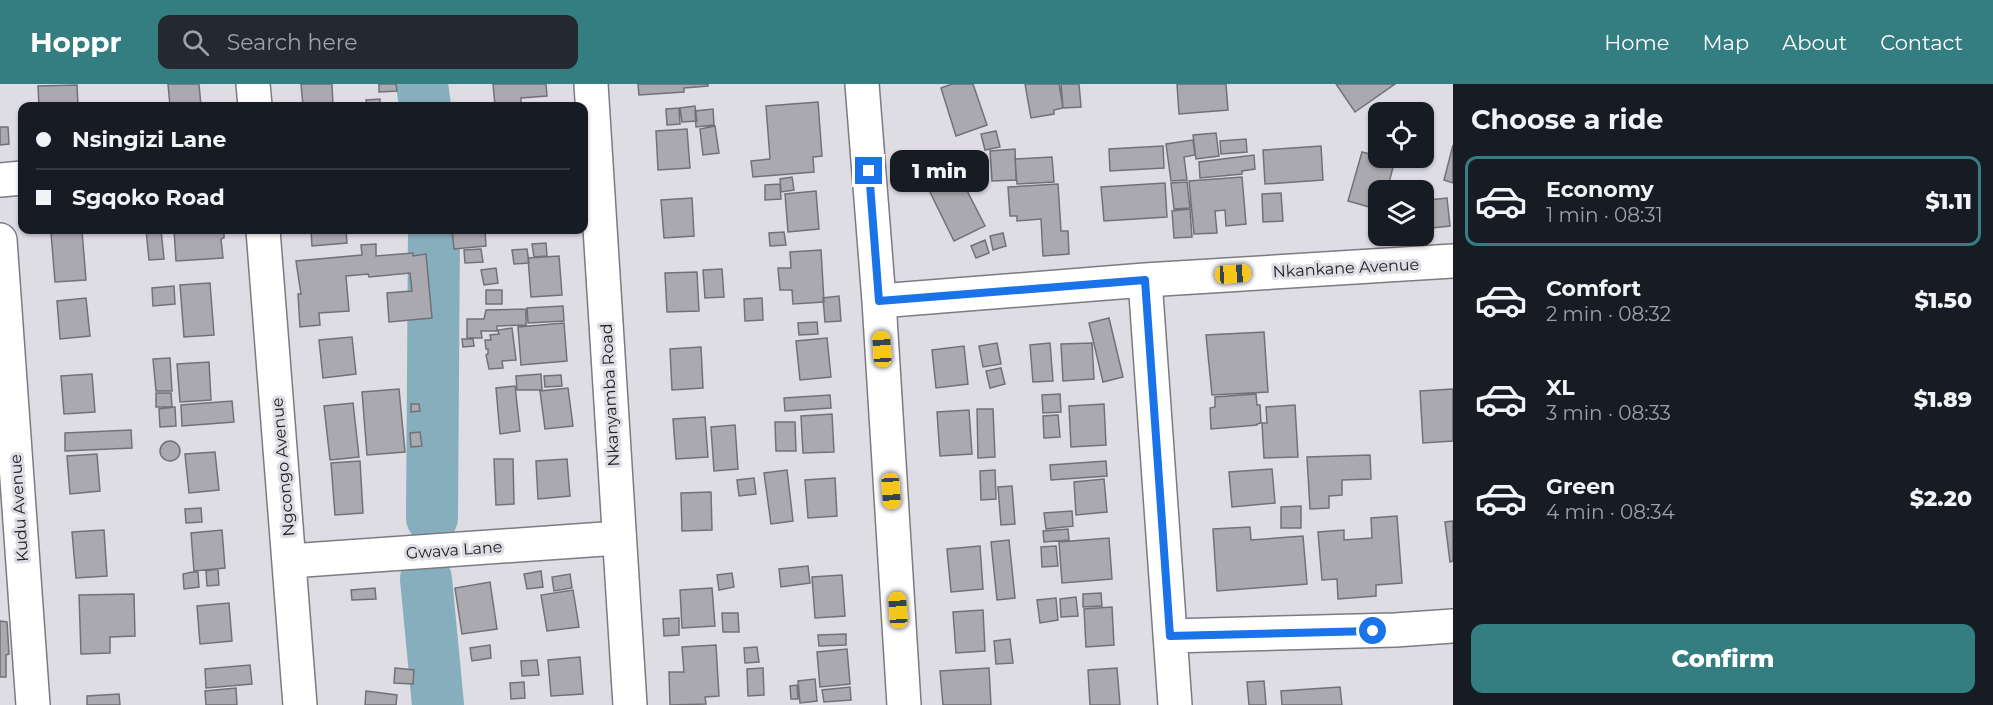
<!DOCTYPE html>
<html lang="en">
<head>
<meta charset="utf-8">
<style>
	body { margin:0; font-family:Montserrat,sans-serif; background:#242831; color:#f1f3f6; height:100vh; display:flex; flex-direction:column; font-size:22px; white-space:nowrap }
	* { box-sizing:border-box; margin:0 }
	p { font-size:20px; color:#9ea1a6 }
	.icon { flex:none; width:33px; height:33px; fill:none; stroke:currentColor; stroke-width:2; stroke-linecap:round; stroke-linejoin:round }
	.map { position:relative; flex:1; overflow:hidden }
	.side { display:flex; flex-direction:column; background:#171b24; width:540px }
	.side>* { flex:none }
	.banner { position:absolute; left:18px; top:18px; width:570px; height:132px; border-radius:12px; box-shadow:0 2px 4px #0004; display:grid; align-content:center; height:132px; padding:0 18px; background:#171b24 }
	.buttons { position:absolute; left:1368px; top:18px; display:grid; gap:12px }
	.buttons a { display:grid; place-items:center; width:66px; height:66px; border-radius:12px; background:#171b24; box-shadow:0 2px 4px #0004; font-size:30px }
	.end { position:absolute; width:27px; height:27px; margin:-14px; border:8px solid #1a73e8; background:#fff; box-shadow:0 0 0 3px #fff }
	.from { border-radius:50% }
	.bubble { position:absolute; height:42px; border-radius:12px; background:#171b24; box-shadow:0 2px 4px #0004; font-size:20px; font-weight:800; line-height:42px; text-align:center }
	.car { position:absolute; width:18px; height:36px; margin:-18px -9px; border-radius:8px; box-shadow:0 0 4px 2px #0007; background:linear-gradient(#f5c518 24%,#345 0 40%,#f5c518 0 76%,#345 0 86%,#f5c518 0) }
	.banner b { display:flex; align-items:center; gap:21px; height:57px; font-size:22px }
	.banner b+b { border-top:2px solid #363941 }
	.banner i { width:15px; height:15px; background:#f1f3f6 }
	ul { padding:0; list-style:none }
	li { display:flex; align-items:center; gap:18px; height:90px; margin:0 12px 9px; padding:0 6px; border:3px solid transparent; border-radius:12px }
	li div { flex:1 }
	li b { display:block; font-size:22px }
	li em { font-style:normal; font-weight:800 }
	li.current { border-color:#347d81 }
	li>.icon { width:54px; height:54px; stroke-width:1.5 }
	h2 { padding:0 18px; font-size:27px; line-height:72px }
	.cta { display:flex; gap:12px; margin-top:auto; padding:12px 18px }
	.cta a { flex:1; height:69px; border-radius:12px; background:#347d81; color:#fff; font-size:24px; font-weight:800; line-height:69px; text-align:center }
	header { display:flex; align-items:center; gap:36px; box-sizing:border-box; height:84px; padding:0 30px; background:#347d81; color:#fff }
	header strong { font-size:28px }
	nav { display:flex; gap:33px; margin-inline-start:auto; font-size:21px }
	.search { width:420px; height:54px; background:#242831; display:flex; align-items:center; gap:15px; box-sizing:border-box; padding:0 21px; border-radius:12px; color:#9ea1a6; font-size:22px }
	main { display:flex; flex:1; min-height:0 }
	.map>svg:first-child { display:block }
</style>
</head>
<body>
<header>
<strong>Hoppr</strong>
<div class="search"><svg class="icon" aria-label="search" viewBox="0 0 24 24"><circle cx="10" cy="10" r="6"/><path d="M15 15l6 6"/></svg>Search here</div>
<nav><a>Home</a><a>Map</a><a>About</a><a>Contact</a></nav>
</header>
<main>
<div class="map">
<svg width="1453" height="621" viewBox="0 0 1453 621">
	<rect width="100%" height="100%" fill="#dedde4"/>
	<g fill="none" stroke-linecap="round" stroke-linejoin="round">
		<!-- river -->
		<path stroke="#87aebc" stroke-width="52" d="M422,0L425,22
			M432,434L434,146
			M426,495L438,621"/>
	</g>
	<!-- building -->
	<path fill="#a9a9af" stroke="#717176" stroke-width="1.5" d="M168,0H199L201,22H170Z
		M301,0H332L333,22H303Z
		M379,0H396L397,7L379,8Z
		M493,0H546L547,12L521,14V21L495,22Z
		M638,0H708V2L684,4V8L639,11Z
		M952,0H973L987,41L956,52L941,4Z
		M1025,0H1059L1063,24L1054,26V30L1031,34Z
		M1061,0H1079L1081,23L1063,24Z
		M1177,0H1226L1228,26L1179,30Z
		M1336,0H1395L1355,28Z
		M77,1L78,22H39L38,2Z
		M380,15V22H367L366,16Z
		M818,18L822,72L813,73L814,88L753,93L751,77L770,75L766,22Z
		M695,22L697,37L682,38L680,24Z
		M679,24L680,40L667,41L666,25Z
		M713,25L714,41L696,43L695,27Z
		M715,42L719,69L703,71L700,45Z
		M0,43H8L9,60L0,61Z
		M687,45L690,84L658,86L656,47Z
		M996,47L1000,63L985,66L981,50Z
		M1216,49L1219,72L1196,75L1193,51Z
		M1246,55L1247,68L1221,70L1220,57Z
		M1193,56L1195,71L1184,73L1187,96L1171,97L1166,60Z
		M1453,61V99L1444,96Z
		M1163,62L1164,84L1110,87L1109,65Z
		M1321,62L1323,96L1265,100L1263,66Z
		M1015,65L1016,96L992,97L990,67Z
		M974,68L975,87L948,88V91L926,92V96L910,97L908,72Z
		M1362,68L1395,76L1387,106H1378V120L1375,119L1373,124L1348,117Z
		M1254,71L1255,85L1242,87V90L1200,94L1199,78Z
		M1052,73L1054,98L1017,100L1015,75Z
		M958,89L985,142L954,157L928,104Z
		M792,93L794,106L781,108L780,95Z
		M1242,93L1246,140L1226,142L1225,126L1215,127L1217,149L1194,150L1189,97Z
		M1187,98L1190,124L1174,125L1171,99Z
		M1165,99L1167,133L1104,137L1101,103Z
		M780,100L781,115L765,116V101Z
		M1058,100L1061,147H1068L1069,170L1043,172L1041,135L1017,137V132H1010L1008,103Z
		M816,107L819,145L788,148L785,110Z
		M1281,109L1283,137L1263,138L1262,110Z
		M692,114L694,152L664,154L661,116Z
		M1447,114L1450,142L1432,144L1429,116Z
		M1424,118H1426L1428,143H1424Z
		M1190,125L1192,153L1174,154L1172,127Z
		M146,146H161L164,175L149,176Z
		M174,146H224V154L221,155L223,174L176,177Z
		M311,146H346L347,159L312,162Z
		M452,146H485L486,162L454,165Z
		M82,147L86,196L55,198L51,149Z
		M784,148L786,161L770,162L769,149Z
		M1003,149L1006,162L993,166L990,152Z
		M985,156L989,169L976,174L971,162Z
		M546,159L547,172L534,173L532,160Z
		M376,160V172L413,169V172L426,170L432,234L389,238L387,209L412,207L410,189L369,193L368,190L346,192L349,227L319,229L320,241L300,243L298,210H301L296,177L362,171L361,161Z
		M481,165L483,178L465,179L464,166Z
		M527,165L529,179L514,180L512,166Z
		M821,166L824,218L793,220L792,206H780L778,184H791L790,168Z
		M559,172L562,211L531,213L528,174Z
		M496,184L498,199L484,201L481,186Z
		M722,185L724,213L705,214L703,186Z
		M697,188L699,227L667,228L665,189Z
		M210,199L214,251L184,253L180,201Z
		M174,202L175,220L153,222L152,204Z
		M486,206H502V220H486Z
		M839,212L841,237L825,238L823,214Z
		M86,214L90,252L60,255L57,217Z
		M762,214L763,236L745,237L744,215Z
		M563,222L564,237L528,239L527,224Z
		M526,225V241L497,242V247H481L482,254H467V235H484L486,226Z
		M1109,234L1123,293L1103,298L1089,239Z
		M817,238L818,250L799,251L798,239Z
		M564,239L567,277L521,281L518,243Z
		M512,244L516,276L502,277L503,284L489,285L486,271L488,270V265H486L485,256H491L490,251L499,250L498,246Z
		M1264,248L1268,308L1212,311L1206,251Z
		M352,253L356,290L323,294L319,256Z
		M827,254L831,293L800,296L796,257Z
		M462,255H473L474,262L463,263Z
		M997,259L1001,280L983,283L979,262Z
		M1050,259L1053,297L1033,298L1030,261Z
		M1092,259L1094,295L1063,297L1061,260Z
		M964,262L968,300L936,304L932,266Z
		M701,263L703,304L672,306L670,265Z
		M170,274L172,307H156L153,275Z
		M209,278L211,316L180,318L177,280Z
		M1001,284L1005,300L990,304L986,287Z
		M92,290L95,328L64,330L61,292Z
		M541,290L542,306H517L516,292Z
		M561,291L562,302L545,303L544,292Z
		M515,302L520,347L500,350L496,304Z
		M568,304L573,342L545,345L540,307Z
		M399,305L405,368L367,371L362,308Z
		M1453,305V357L1423,359L1420,307Z
		M156,309H171L172,323H156Z
		M1060,310L1061,328L1043,329L1042,311Z
		M1256,310L1257,321H1260L1261,339L1257,340V341L1211,345L1210,324L1215,323V313Z
		M830,311L831,324L785,327L784,314Z
		M232,317L234,338L182,342L181,321Z
		M353,319L359,373L330,376L324,322Z
		M411,320H419L420,327L411,328Z
		M1104,320L1106,361L1071,363L1069,322Z
		M1295,321L1298,373L1264,374L1262,339H1267L1266,323Z
		M175,323L176,342L160,343L159,325Z
		M977,325H993L995,373L978,374Z
		M969,326L972,370L940,372L937,328Z
		M832,330L834,368L803,369L801,332Z
		M1058,331L1060,353L1044,354L1043,332Z
		M705,333L708,373L676,375L673,335Z
		M775,338H795L796,367H776Z
		M735,341L738,385L714,387L711,343Z
		M131,346L132,364L65,367V349Z
		M420,348L422,362L411,363L410,349Z
		M160 367a10 10 0 1 1 20 0a10 10 0 1 1-20 0Z
		M215,368L219,406L189,409L185,370Z
		M97,370L100,407L70,410L67,372Z
		M1370,371L1371,395L1342,396V411L1329,412V424L1310,425L1307,373Z
		M494,375H513L514,420L496,421Z
		M567,375L570,412L538,415L536,377Z
		M360,377L363,429L335,431L331,379Z
		M1106,377L1107,392L1051,396L1050,381Z
		M1272,385L1275,419L1232,423L1229,388Z
		M787,386L793,437L771,440L764,389Z
		M995,386L996,415L981,416L980,387Z
		M754,394L756,410L739,412L737,396Z
		M835,394L837,432L808,434L805,396Z
		M1104,395L1107,428L1076,431L1074,398Z
		M1012,402L1015,440L1001,441L998,403Z
		M711,408L712,446L682,447L681,409Z
		M1301,422V444H1281V423Z
		M201,424L202,438L186,439L185,425Z
		M1072,427L1073,442L1046,445L1044,429Z
		M1397,432L1402,499L1376,501V512L1338,515L1337,495L1322,496L1318,448L1344,446V456L1372,454L1371,434Z
		M1453,437V477L1450,478L1445,438Z
		M1250,443L1251,456L1303,452L1307,500L1217,507L1213,445Z
		M1068,445L1069,456L1044,458L1043,447Z
		M104,446L107,492L76,494L72,448Z
		M222,446L225,484L194,487L191,449Z
		M1109,454L1112,495L1062,499L1059,458Z
		M1009,456L1015,514L997,516L991,458Z
		M980,462L983,505L951,508L947,465Z
		M1056,462L1058,482L1042,483L1041,463Z
		M808,482L810,499L781,503L779,485Z
		M218,485L219,501L207,502L206,487Z
		M541,487L543,503L527,505L524,490Z
		M192,488H198L199,503L184,505L183,490Z
		M732,489L734,503L719,506L717,491Z
		M570,490L572,504L554,507L552,493Z
		M842,491L845,532L815,534L812,493Z
		M490,498L497,545L462,550L455,504Z
		M375,504L376,515L352,516L351,506Z
		M712,504L715,542L682,544L680,506Z
		M573,506L579,543L547,547L541,511Z
		M1101,509L1102,522L1083,523V510Z
		M134,510L135,552L110,553V569L81,570L79,511Z
		M1076,513L1078,532L1061,533L1060,515Z
		M1056,514L1058,536L1040,539L1037,516Z
		M229,519L232,557L200,560L197,522Z
		M1112,523L1114,561L1086,563L1084,525Z
		M983,526L985,567L956,569L953,528Z
		M722,529H738L739,548H723Z
		M679,534V551L664,552L663,535Z
		M0,537L7,538L9,570L6,571V593H0Z
		M846,550V561L819,562L818,551Z
		M1010,555L1013,579L996,580L994,557Z
		M490,561L491,574L472,577L470,564Z
		M716,561L719,612L705,613L706,620L670,621L669,588H684L682,563Z
		M757,563L759,578L745,579L744,564Z
		M847,565L850,600L820,603L817,568Z
		M580,573L583,610L551,612L548,576Z
		M537,576L539,591L522,592L521,577Z
		M250,581L252,600L206,604L205,585Z
		M395,584L414,586L413,600L394,599Z
		M763,584L764,611L748,612L747,585Z
		M989,584L991,621H943L940,587Z
		M1117,584L1120,621H1090L1088,586Z
		M815,595L817,617L800,619L798,597Z
		M1264,597L1266,621H1249L1247,598Z
		M524,598L525,614L511,615L510,599Z
		M797,601L798,615H791L790,602Z
		M850,603L851,616L824,618L822,606Z
		M1340,603L1342,621H1282L1281,607Z
		M236,604L237,621H206L205,607Z
		M366,607L397,611L396,621H365Z
		M119,610L120,621H87V612Z"/>
	<g fill="none" stroke-linecap="round" stroke-linejoin="round">
		<!-- street casing -->
		<g stroke="#7b7b81" stroke-width="36">
			<path id="street" d="M253,0L255,22
				M591,0L630,621
				M862,0L879,217L904,621
				M0,96L22,94
				M263,146L300,621
				M0,156L33,621
				M1145,196L1175,621
				M879,217L1145,196L1453,177
				M290,477L618,454
				M1170,552L1395,546L1453,542"/>
		</g>
		<!-- street -->
		<use href="#street" stroke="#fff" stroke-width="33"/>
	</g>
	<g fill="none" stroke-linecap="round" stroke-linejoin="round">
		<!-- route -->
		<path stroke="#1a73e8" stroke-width="8" d="M869,87L879,217L1145,196L1170,552L1373,547"/>
	</g>
	<g text-anchor="middle" dominant-baseline="central" stroke-width="6" stroke-linejoin="round" paint-order="stroke">
		<!-- street labels -->
		<g font-size="16" fill="#212123" stroke="#dedde4">
			<text transform="translate(1346 184) rotate(-3)">Nkankane Avenue</text>
			<text transform="translate(610 311) rotate(-93)">Nkanyamba Road</text>
			<text transform="translate(283 383) rotate(-95)">Ngcongo Avenue</text>
			<text transform="translate(19 424) rotate(-94)">Kudu Avenue</text>
			<text transform="translate(454 466) rotate(-4)">Gwava Lane</text>
		</g>
	</g>
</svg>
<div class="buttons">
<a><svg class="icon" aria-label="locate" viewBox="0 0 24 24"><circle cx="12" cy="12" r="6"/><path d="M12 2v4M12 18v4M2 12h4M18 12h4"/></svg></a>
<a><svg class="icon" aria-label="layers" viewBox="0 0 24 24"><path d="M12 4l9 5-9 5-9-5zM3 14l9 5 9-5"/></svg></a>
</div>
<i class="end from" style="left:1373px;top:547px"></i>
<i class="end" style="left:869px;top:87px"></i>
<div class="bubble" style="left:890px;top:66px;width:99px">1 min</div>
<i class="car" style="left:1233px;top:190px;rotate:86deg"></i>
<i class="car" style="left:882px;top:265px;rotate:356deg"></i>
<i class="car" style="left:891px;top:407px;rotate:176deg"></i>
<i class="car" style="left:898px;top:526px;rotate:356deg"></i>
<div class="banner">
<b><i class="from"></i>Nsingizi Lane</b>
<b><i></i>Sgqoko Road</b>
</div>
</div>
<section class="side">
<h2>Choose a ride</h2>
<ul>
<li class="current"><svg class="icon" aria-label="car" viewBox="0 0 24 24"><path d="M5 17H2v-5l4-1 3-4h7l3 4 3 1v5h-3M9 17h6M6 11h13"/><circle cx="7" cy="17" r="2"/><circle cx="17" cy="17" r="2"/></svg><div><b>Economy</b><p>1 min · 08:31</p></div><em>$1.11</em></li>
<li><svg class="icon" aria-label="car" viewBox="0 0 24 24"><path d="M5 17H2v-5l4-1 3-4h7l3 4 3 1v5h-3M9 17h6M6 11h13"/><circle cx="7" cy="17" r="2"/><circle cx="17" cy="17" r="2"/></svg><div><b>Comfort</b><p>2 min · 08:32</p></div><em>$1.50</em></li>
<li><svg class="icon" aria-label="car" viewBox="0 0 24 24"><path d="M5 17H2v-5l4-1 3-4h7l3 4 3 1v5h-3M9 17h6M6 11h13"/><circle cx="7" cy="17" r="2"/><circle cx="17" cy="17" r="2"/></svg><div><b>XL</b><p>3 min · 08:33</p></div><em>$1.89</em></li>
<li><svg class="icon" aria-label="car" viewBox="0 0 24 24"><path d="M5 17H2v-5l4-1 3-4h7l3 4 3 1v5h-3M9 17h6M6 11h13"/><circle cx="7" cy="17" r="2"/><circle cx="17" cy="17" r="2"/></svg><div><b>Green</b><p>4 min · 08:34</p></div><em>$2.20</em></li>
</ul>
<div class="cta"><a>Confirm</a></div>
</section>
</main>
</body>
</html>
